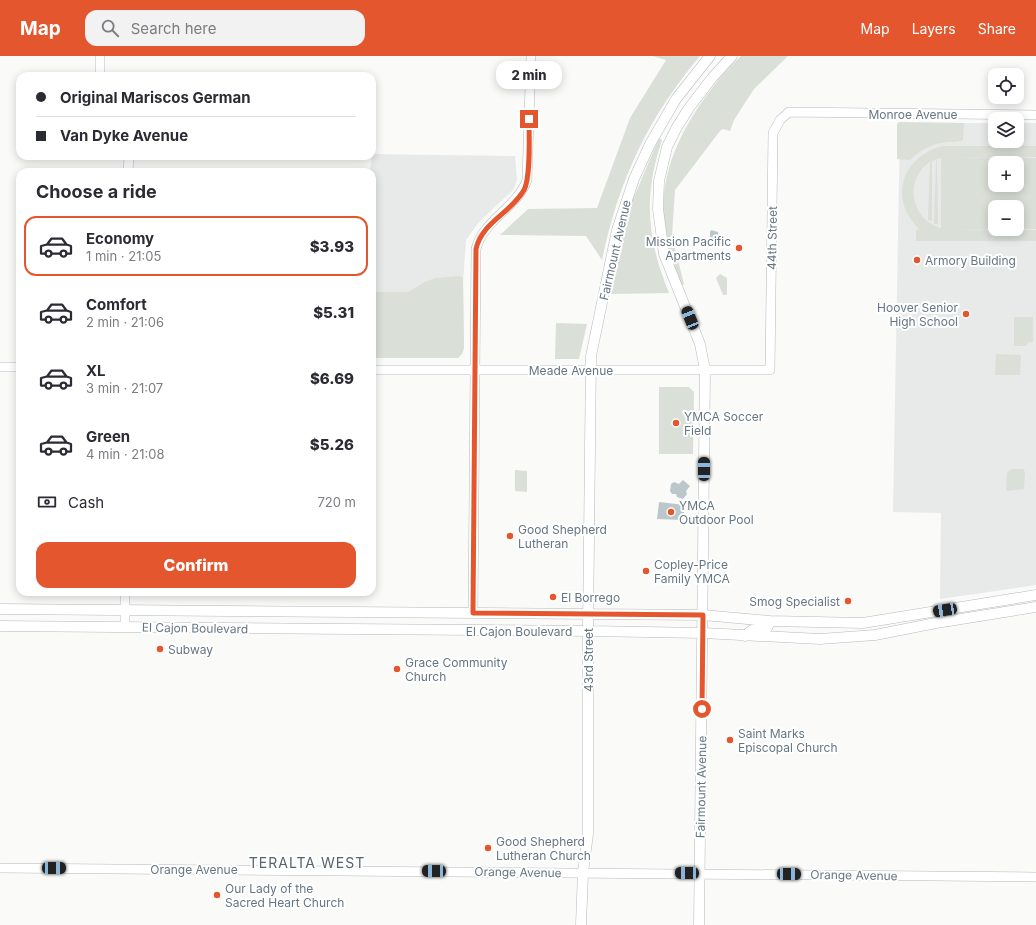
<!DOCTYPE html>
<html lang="en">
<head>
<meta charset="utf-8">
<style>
	body { margin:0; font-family:Inter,sans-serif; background:#f2f2f3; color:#2b2b33; height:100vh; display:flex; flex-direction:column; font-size:15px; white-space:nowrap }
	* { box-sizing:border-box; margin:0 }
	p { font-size:13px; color:#7c7c81 }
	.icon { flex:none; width:22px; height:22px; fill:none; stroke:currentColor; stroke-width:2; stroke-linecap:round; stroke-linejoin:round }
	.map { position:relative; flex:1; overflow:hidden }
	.details { position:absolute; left:16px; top:112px; width:360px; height:428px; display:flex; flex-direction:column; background:#fff; border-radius:12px; box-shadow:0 2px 10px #0003 }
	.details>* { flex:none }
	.banner { position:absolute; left:16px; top:16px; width:360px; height:88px; border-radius:12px; box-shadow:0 2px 10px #0003; display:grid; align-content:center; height:88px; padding:0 20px; background:#fff }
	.controls { position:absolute; left:988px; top:12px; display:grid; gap:8px }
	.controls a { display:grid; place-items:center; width:36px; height:36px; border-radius:8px; background:#fff; box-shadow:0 2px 10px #0003; font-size:20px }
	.end { position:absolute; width:18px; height:18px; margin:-9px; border:5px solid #e4572e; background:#fff; box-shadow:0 0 0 2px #fff }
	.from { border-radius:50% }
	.bubble { position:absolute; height:28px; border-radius:12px; background:#fff; box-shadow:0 2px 10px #0003; font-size:13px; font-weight:800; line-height:28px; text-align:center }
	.car { position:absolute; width:12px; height:24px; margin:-12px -6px; border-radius:5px; box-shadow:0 0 3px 1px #0007; background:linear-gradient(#222 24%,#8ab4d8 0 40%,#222 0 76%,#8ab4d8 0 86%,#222 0) }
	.banner b { display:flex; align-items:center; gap:14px; height:38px; font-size:15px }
	.banner b+b { border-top:1px solid #e1e1e2 }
	.banner i { width:10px; height:10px; background:#2b2b33 }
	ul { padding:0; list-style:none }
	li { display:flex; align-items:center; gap:12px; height:60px; margin:0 8px 6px; padding:0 12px; border:2px solid transparent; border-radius:12px }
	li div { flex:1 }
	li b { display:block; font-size:15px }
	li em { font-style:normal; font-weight:800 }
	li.active { border-color:#e4572e }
	li>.icon { width:36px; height:36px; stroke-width:1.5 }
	h2 { padding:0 20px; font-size:18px; line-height:48px }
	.pay { display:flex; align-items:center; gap:10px; height:44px; padding:0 20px; font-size:15px }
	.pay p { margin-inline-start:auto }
	.button { display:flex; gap:8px; margin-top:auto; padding:8px 20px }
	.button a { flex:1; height:46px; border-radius:12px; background:#e4572e; color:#fff; font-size:16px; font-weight:800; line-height:46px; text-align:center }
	header { display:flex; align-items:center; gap:24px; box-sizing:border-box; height:56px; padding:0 20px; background:#e4572e; color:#fff }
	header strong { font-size:19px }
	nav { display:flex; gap:22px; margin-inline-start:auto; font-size:14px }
	.search { width:280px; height:36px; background:#f2f2f3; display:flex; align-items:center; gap:10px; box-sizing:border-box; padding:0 14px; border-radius:12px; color:#7c7c81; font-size:15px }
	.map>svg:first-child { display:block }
</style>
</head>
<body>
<header>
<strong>Map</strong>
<div class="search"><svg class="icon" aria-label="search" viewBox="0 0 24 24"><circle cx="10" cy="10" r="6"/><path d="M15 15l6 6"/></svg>Search here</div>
<nav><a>Map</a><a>Layers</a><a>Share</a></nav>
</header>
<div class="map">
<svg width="1036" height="869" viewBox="0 0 1036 869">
	<rect width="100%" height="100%" fill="#fafaf8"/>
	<!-- built -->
	<path fill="#e8e9e9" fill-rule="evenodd" d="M900,67H995V85H1017V67H1036V529L940,543L941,457L893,456ZM995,107H1017V129H995ZM995,151H1017V173H995Z
		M372,98L515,100L517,124L514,133L479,166L466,184L463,227L464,292L462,298L372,302V116H370Z"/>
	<!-- green -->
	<path fill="#dadfd7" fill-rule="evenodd" d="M652,0H700C647,63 619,124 602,204L586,180L500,179L528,153L597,152L630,62L666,4Z
		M741,0H788L754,33L734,64L730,75L723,73L720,75L675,134L672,180L684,228L681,230C675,212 668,193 665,174C656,116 685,65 720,22C726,14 734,7 741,0Z
		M899,66L964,67L963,84C958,86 954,86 948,86C932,87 921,94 910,104L897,103V68Z
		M659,82L662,84C643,140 647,183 669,237L609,238L619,188L631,148Z
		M943,90H1036V101H943L1036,102V173H1003H1017V151H995V173H943L1036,174V185H916V174L919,173C888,143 902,100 943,90ZM941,102V172H940C911,163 903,124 930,106L928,164L932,165V106H930ZM995,107H1017V129H995Z
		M936,104H937L938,168H934Z
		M720,218L727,222V239H723L716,222Z
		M460,220L463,222L464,292L462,298L458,302H372V236H408L423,227L435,222Z
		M1014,261H1033V286H1029L1026,290H1014Z
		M556,267L587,268L579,303H555Z
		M996,298L1021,299L1020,319H995Z
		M659,331H689L694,336L693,398H659Z
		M1011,413H1023L1025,416L1024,433L1006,435L1007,417Z
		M515,414L527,415V436L515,435Z"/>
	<!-- water -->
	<path fill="#bbc7cb" d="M711,174L718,176V190L716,192L710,190V176Z
		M683,424L690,430L686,435L687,438L683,443L677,441L676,438H672L670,435L671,428L674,426L679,428Z
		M659,446L685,449L683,464L657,463Z"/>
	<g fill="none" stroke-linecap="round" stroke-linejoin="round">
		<!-- secondary casing -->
		<g stroke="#b3babf" stroke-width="10">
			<path id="secondary" d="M100,20V0
				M128,116L129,100
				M0,311H20
				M372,314H770L773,77L780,64L789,56L1036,59
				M473,557L476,193C483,164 517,152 527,124L531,0
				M125,571V536
				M0,812L1036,821"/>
		</g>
		<!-- primary casing -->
		<g stroke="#b5babe" stroke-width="11">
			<path id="primary" d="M0,553L703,559L770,565L863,567L1036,539
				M0,570L588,575L703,577L820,583L875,579L936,567L1036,551
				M745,580L752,574L767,572L770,565
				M581,869L583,816L588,778V575L591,300L617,174L634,123L650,88L676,43L710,0
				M699,869L705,314L700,288L664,198L658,153L659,125L667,91L677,71L689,52L712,22L732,0"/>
		</g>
		<!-- secondary -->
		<use href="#secondary" stroke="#fff" stroke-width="9"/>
		<!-- primary -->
		<use href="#primary" stroke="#fff" stroke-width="10"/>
	</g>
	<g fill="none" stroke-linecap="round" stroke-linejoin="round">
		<!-- route -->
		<path stroke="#e4572e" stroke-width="5" d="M529,63C529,80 531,121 524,134C511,157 482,166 476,193L473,557L703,559L702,653"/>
	</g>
	<!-- markers -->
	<g fill="#e4572e" stroke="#fff" stroke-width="1.5">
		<circle cx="739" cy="192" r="4"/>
		<circle cx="917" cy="204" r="4"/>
		<circle cx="966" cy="258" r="4"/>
		<circle cx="676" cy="367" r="4"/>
		<circle cx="671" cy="456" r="4"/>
		<circle cx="510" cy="480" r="4"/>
		<circle cx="646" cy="515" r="4"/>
		<circle cx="553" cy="541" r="4"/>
		<circle cx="848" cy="545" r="4"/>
		<circle cx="160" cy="593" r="4"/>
		<circle cx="397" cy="613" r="4"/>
		<circle cx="730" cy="684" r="4"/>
		<circle cx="488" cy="792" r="4"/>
		<circle cx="217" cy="839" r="4"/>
	</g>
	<g text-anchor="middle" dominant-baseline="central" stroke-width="4" stroke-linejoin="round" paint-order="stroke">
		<!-- street labels -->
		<g font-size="12" fill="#657683" stroke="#fff">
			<text x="913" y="58">Monroe Avenue</text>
			<text transform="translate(772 182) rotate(-89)">44th Street</text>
			<text transform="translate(615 194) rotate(-77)">Fairmount Avenue</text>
			<text x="571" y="314">Meade Avenue</text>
			<text transform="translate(195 572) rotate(1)">El Cajon Boulevard</text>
			<text x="519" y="575">El Cajon Boulevard</text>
			<text transform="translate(588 604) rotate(-90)">43rd Street</text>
			<text transform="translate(701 731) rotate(-89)">Fairmount Avenue</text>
			<text x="194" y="813">Orange Avenue</text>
			<text transform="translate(518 816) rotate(1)">Orange Avenue</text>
			<text transform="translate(854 819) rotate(1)">Orange Avenue</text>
		</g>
		<!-- poi labels -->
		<g font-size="12" fill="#657683" stroke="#fff" text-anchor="start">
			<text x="731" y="185" text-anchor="end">Mission Pacific<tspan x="731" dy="14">Apartments</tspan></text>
			<text x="925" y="204">Armory Building</text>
			<text x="958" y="251" text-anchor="end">Hoover Senior<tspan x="958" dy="14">High School</tspan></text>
			<text x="684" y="360">YMCA Soccer<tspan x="684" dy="14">Field</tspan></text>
			<text x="679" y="449">YMCA<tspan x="679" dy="14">Outdoor Pool</tspan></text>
			<text x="518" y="473">Good Shepherd<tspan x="518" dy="14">Lutheran</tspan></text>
			<text x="654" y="508">Copley-Price<tspan x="654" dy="14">Family YMCA</tspan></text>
			<text x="561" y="541">El Borrego</text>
			<text x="840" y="545" text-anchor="end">Smog Specialist</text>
			<text x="168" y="593">Subway</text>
			<text x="405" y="606">Grace Community<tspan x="405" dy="14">Church</tspan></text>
			<text x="738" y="677">Saint Marks<tspan x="738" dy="14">Episcopal Church</tspan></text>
			<text x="496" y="785">Good Shepherd<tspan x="496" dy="14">Lutheran Church</tspan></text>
			<text x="225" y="832">Our Lady of the<tspan x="225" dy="14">Sacred Heart Church</tspan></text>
		</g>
		<!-- quarter labels -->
		<g font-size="14" letter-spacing="1" fill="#57646e" stroke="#fff">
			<text x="307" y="806">TERALTA WEST</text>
		</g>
	</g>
</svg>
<div class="controls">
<a><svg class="icon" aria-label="locate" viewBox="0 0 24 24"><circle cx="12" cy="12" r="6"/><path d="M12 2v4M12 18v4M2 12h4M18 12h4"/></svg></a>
<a><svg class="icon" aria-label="layers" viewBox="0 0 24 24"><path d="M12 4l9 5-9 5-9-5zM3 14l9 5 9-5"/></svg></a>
<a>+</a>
<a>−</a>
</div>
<i class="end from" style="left:702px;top:653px"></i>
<i class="end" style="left:529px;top:63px"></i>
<div class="bubble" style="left:496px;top:5px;width:66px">2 min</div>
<i class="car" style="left:690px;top:262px;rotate:338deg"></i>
<i class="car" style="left:704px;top:413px;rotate:0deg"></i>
<i class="car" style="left:945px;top:554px;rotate:261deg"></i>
<i class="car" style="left:54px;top:812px;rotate:90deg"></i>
<i class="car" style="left:434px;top:815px;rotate:271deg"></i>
<i class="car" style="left:687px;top:817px;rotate:271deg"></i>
<i class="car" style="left:789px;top:818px;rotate:91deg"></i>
<div class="banner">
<b><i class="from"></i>Original Mariscos German</b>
<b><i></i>Van Dyke Avenue</b>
</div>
<section class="details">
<h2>Choose a ride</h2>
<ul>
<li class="active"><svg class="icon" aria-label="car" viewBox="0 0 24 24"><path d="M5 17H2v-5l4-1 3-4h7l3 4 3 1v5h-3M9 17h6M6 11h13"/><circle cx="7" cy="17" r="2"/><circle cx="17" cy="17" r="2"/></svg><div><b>Economy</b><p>1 min · 21:05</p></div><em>$3.93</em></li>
<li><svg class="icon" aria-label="car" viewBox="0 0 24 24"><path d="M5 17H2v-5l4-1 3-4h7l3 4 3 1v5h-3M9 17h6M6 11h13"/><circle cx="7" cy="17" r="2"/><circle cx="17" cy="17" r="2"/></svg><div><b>Comfort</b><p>2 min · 21:06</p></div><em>$5.31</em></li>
<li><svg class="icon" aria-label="car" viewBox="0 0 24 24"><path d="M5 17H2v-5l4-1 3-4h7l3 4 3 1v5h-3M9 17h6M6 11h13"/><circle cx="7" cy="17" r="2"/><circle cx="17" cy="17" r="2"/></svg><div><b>XL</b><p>3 min · 21:07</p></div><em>$6.69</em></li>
<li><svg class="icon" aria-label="car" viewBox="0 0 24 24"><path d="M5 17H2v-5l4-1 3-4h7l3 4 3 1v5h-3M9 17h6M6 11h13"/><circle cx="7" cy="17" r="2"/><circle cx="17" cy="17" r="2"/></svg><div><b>Green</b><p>4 min · 21:08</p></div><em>$5.26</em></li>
</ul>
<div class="pay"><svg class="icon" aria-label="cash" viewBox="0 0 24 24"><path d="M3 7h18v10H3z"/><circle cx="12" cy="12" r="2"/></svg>Cash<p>720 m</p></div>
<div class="button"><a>Confirm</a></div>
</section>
</div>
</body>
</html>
